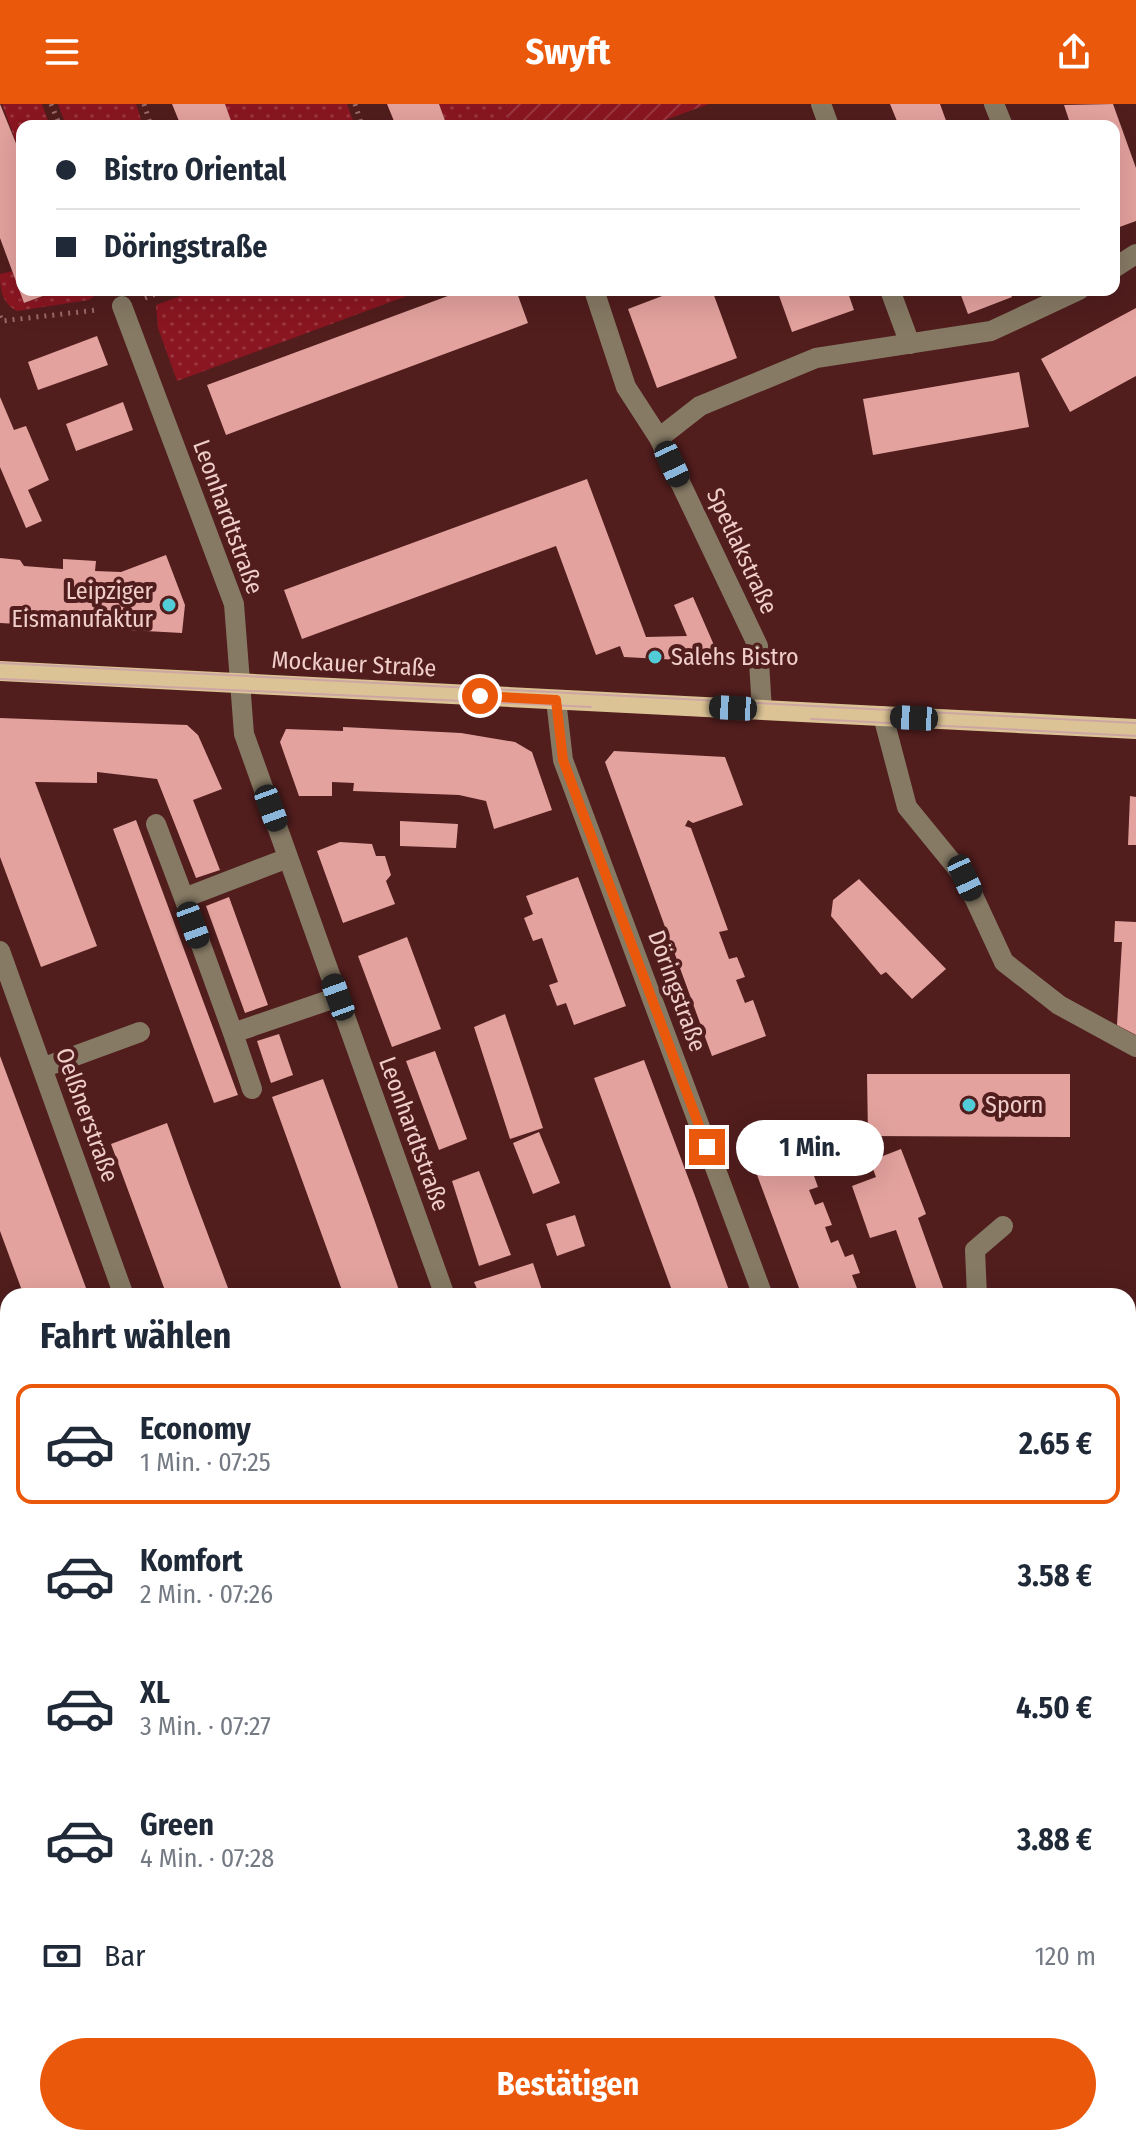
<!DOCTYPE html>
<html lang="de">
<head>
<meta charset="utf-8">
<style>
	body { margin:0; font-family:"Fira Sans Condensed",sans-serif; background:#f2f2f3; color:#1f2937; height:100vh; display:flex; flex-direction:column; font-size:30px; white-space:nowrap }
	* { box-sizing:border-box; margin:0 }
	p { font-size:26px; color:#747a83 }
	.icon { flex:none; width:44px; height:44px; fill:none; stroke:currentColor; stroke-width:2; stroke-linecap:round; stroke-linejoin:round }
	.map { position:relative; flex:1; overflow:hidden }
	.sheet { position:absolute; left:0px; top:1184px; width:1136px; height:858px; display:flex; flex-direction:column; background:#fff; border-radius:24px 24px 0 0; box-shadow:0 8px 32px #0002 }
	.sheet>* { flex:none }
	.hud { position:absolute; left:16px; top:16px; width:1104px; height:176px; border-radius:16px; box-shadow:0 8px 32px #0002; display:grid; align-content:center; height:176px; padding:0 40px; background:#fff }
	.end { position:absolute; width:36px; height:36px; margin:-18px; border:10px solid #ea580c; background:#fff; box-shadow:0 0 0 4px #fff }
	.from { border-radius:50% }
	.bubble { position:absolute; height:56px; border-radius:28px; background:#fff; box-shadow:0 8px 32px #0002; font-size:26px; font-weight:700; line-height:56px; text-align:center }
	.car { position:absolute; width:24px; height:48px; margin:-24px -12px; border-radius:10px; box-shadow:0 0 6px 2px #0007; background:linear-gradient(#222 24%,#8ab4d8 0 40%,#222 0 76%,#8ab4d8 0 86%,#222 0) }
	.hud b { display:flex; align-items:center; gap:28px; height:76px; font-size:30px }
	.hud b+b { border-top:2px solid #e0e1e3 }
	.hud i { width:20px; height:20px; background:#1f2937 }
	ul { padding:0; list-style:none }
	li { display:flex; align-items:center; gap:24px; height:120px; margin:0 16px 12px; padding:0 24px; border:4px solid transparent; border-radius:16px }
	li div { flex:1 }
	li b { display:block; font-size:30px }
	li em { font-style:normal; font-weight:700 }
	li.on { border-color:#ea580c }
	li>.icon { width:72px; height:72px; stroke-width:1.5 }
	h2 { padding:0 40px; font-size:36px; line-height:96px }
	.pay { display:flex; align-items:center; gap:20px; height:88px; padding:0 40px; font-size:30px }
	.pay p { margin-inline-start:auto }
	.action { display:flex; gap:16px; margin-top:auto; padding:16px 40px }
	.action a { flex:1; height:92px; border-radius:48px; background:#ea580c; color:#fff; font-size:32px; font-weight:700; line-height:92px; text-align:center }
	header { display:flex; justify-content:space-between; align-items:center; height:104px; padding:0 40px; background:#ea580c; color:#fff; font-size:36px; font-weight:700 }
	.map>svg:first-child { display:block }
</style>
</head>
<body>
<header><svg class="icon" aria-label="menu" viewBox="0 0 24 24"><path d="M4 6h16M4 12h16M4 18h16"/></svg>Swyft<svg class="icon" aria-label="share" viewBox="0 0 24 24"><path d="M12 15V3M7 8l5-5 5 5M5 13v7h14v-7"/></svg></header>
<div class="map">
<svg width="1136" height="2041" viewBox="0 0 1136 2041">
	<defs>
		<pattern id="grass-dots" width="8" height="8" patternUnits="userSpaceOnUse" patternTransform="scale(2)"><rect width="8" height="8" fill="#8a1621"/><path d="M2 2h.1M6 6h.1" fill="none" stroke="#9b3740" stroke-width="1.8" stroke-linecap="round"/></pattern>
		<pattern id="garden-furrows" width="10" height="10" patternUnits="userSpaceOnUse" patternTransform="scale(2)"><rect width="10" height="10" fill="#8a1621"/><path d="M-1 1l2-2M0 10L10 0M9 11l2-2" fill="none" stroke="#9b3740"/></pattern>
	</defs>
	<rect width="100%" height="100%" fill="#511d1d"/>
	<!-- grass -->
	<path fill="url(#grass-dots)" d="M2,0H42L50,22H22V54Z
		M58,0H136L143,22H66Z
		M225,0H347L355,22H233Z
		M439,0H504L512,22H447Z
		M13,167L25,199L60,186H102L89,196L17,207C2,199 0,186 0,170Z
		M197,186H423L177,277L158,224L156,201Z"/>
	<!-- garden -->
	<path fill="url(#garden-furrows)" d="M504,0H709L649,22H512Z"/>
	<!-- building -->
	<path fill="#e3a29e" d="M0,0L22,54V186H59L24,199L0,134Z
		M172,0H225L233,22H181Z
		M387,0H439L447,22H396Z
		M890,0H940L948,22H899Z
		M1113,0L1136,64V117L1114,125V22H1071L1064,1Z
		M464,186H516L528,219L226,331L207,281Z
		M678,186H712L737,254L657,284L628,205Z
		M777,186H847L854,206L792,228Z
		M959,186H1009L1012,193L968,210Z
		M1136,204V272L1070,308L1041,255Z
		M97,232L108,261L38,286L28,258Z
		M1019,268L1029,323L873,351L863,295Z
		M0,293L14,326L26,322L49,376L28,386L42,417L26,424L0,363Z
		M123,298L133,326L76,347L66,320Z
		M587,375L646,533L687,532L674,501L693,493L717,548V558L624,553L620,542L596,551L556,442L302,535L284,486Z
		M166,451L185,501L182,529L0,519V454L20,456L24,462L63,465V455L96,457L95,467L121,468Z
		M0,614L187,621L198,631L222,685L193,696L220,766L196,774L157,675L97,668V679L35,678L97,842L41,863L0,753Z
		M343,623L461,629L515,638L532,648L552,706L494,725L486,697L459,691L353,687L354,679L332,678V692H299L280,638L286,625L343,627Z
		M614,647L725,653L743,701L693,719L688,716L685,722L691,724L728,826L719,828L729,855L737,853L745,873L736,876L745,899L753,896L766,932L712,952L605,658Z
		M1130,692L1136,693V741H1128Z
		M136,716L238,991L214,999L113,725Z
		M400,717L458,720L456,744L400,742Z
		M340,738L372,740L376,752H385L391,771L386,777L395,800L343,819L317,747Z
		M578,773L626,902L574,921L566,899L557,902L549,881L558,878L542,834L533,837L524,814L533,810L526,792Z
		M859,775L946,865L912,895L886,868L881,871L831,812L833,796Z
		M229,793L268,901L245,909L206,802Z
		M1115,817L1136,818V931L1117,921L1122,838H1114Z
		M407,833L441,925L392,943L358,852Z
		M505,910L543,1024L510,1035L474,923Z
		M279,930L293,971L271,979L257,937Z
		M435,947L467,1035L439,1046L406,957Z
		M0,952L89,1192H24L0,1127Z
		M644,956L695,1092L731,1192H674L594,974Z
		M867,970H1070V1033L868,1032Z
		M323,975L368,1098L401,1192H344L272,993Z
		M167,1019L189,1080L231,1192H167L111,1040Z
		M539,1028L560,1079L533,1090L513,1039Z
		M800,1033L818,1083L809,1086L815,1101L823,1098L832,1121L825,1123L831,1139L838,1136L845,1153L853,1150L860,1169L852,1171L860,1192H802L750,1052Z
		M901,1045L926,1110L918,1114L946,1192H919L896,1126L870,1134L852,1082L876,1073L870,1057Z
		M479,1067L511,1151L479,1162L452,1077Z
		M575,1111L585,1142L557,1152L546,1120Z
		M533,1159L544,1192H480L474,1178Z
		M1128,1322H1136V1371L1128,1370Z
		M1136,1493V1546L1128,1549V1496Z
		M8,1523V1579L0,1582V1526Z
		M0,1866L8,1886V2034H61L64,2041H9L0,2017Z
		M1128,1897L1136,1905V1978L1128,1970Z
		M146,2034H192L194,2041H148Z
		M506,2034H556L559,2041H509Z
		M645,2034H704L707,2041H647Z
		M789,2034H840L843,2041H791Z
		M982,2034H1033L1035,2041H971Z"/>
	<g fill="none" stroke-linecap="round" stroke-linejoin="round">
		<!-- path -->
		<path stroke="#986b6a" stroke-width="5" stroke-dasharray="2 6" stroke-linecap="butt" d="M51,0L60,22
			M144,0L151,22
			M355,0L362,22
			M145,194L167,186
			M0,212L2,217L97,206"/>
		<!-- minor -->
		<path stroke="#867a64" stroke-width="20" d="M821,0L829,22
			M994,0L1003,22
			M1114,164L1136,150
			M594,186L626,283L659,334
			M890,186L910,240
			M122,202L234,500L244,630L445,1192
			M556,596L563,656L763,1192
			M762,606L758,542L659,334L700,302L816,254L991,227L1079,186
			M883,612L907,703L965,774L1004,858L1059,901L1136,943
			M156,720L184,794
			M288,754L184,794L233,929L338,893
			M0,847L124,1192
			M233,929L252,985
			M42,964L140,928
			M977,1192L975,1146L1003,1122
			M1128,1281L1136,1282
			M0,1611L8,1608
			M0,1766L8,1788
			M96,2034L99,2041
			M752,2034L755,2041
			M1069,2034L1071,2041"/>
		<!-- major -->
		<path stroke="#dbc395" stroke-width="20" d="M0,567L1136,625"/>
		<!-- tram -->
		<path stroke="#cda6a4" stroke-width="2" d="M0,559L1136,619
			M0,575L591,603
			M811,615L1136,632"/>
	</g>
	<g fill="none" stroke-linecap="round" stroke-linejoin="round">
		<!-- route -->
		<path stroke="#ea580c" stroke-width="10" d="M480,592L556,596L563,656L707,1043"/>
	</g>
	<!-- markers -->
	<g fill="#52ccd6" stroke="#511d1d" stroke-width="3">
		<circle cx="169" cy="501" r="8"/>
		<circle cx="655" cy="553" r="8"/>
		<circle cx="969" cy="1001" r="8"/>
	</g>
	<g text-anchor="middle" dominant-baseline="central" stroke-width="8" stroke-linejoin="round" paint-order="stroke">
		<!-- street labels -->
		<g font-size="24" fill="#f0cecb" stroke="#511d1d">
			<text transform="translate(228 413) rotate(70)">Leonhardtstraße</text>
			<text transform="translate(742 447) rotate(65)">Spetlakstraße</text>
			<text transform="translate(354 560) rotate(3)">Mockauer Straße</text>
			<text transform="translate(677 887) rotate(70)">Döringstraße</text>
			<text transform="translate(87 1011) rotate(70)">Oelßnerstraße</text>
			<text transform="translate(414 1030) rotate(70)">Leonhardtstraße</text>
		</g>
		<!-- poi labels -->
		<g font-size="24" fill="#f0cecb" stroke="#511d1d" text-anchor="start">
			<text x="153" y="487" text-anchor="end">Leipziger<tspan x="153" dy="28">Eismanufaktur</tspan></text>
			<text x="671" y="553">Salehs Bistro</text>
			<text x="985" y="1001">Sporn</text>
		</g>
	</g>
</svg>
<i class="end from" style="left:480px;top:592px"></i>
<i class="end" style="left:707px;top:1043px"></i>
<div class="bubble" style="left:736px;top:1016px;width:148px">1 Min.</div>
<i class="car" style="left:672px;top:360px;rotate:155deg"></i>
<i class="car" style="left:733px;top:604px;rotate:273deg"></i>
<i class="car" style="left:914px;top:614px;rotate:273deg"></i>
<i class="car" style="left:271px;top:704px;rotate:160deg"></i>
<i class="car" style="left:965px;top:774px;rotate:155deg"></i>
<i class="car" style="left:193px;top:821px;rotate:160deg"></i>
<i class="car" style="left:338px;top:893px;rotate:340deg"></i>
<div class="hud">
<b><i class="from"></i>Bistro Oriental</b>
<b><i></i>Döringstraße</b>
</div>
<section class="sheet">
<h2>Fahrt wählen</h2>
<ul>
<li class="on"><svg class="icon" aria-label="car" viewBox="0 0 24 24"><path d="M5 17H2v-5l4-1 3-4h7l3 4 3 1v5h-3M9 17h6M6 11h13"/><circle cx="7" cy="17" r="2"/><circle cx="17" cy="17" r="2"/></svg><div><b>Economy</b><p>1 Min. · 07:25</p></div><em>2.65 €</em></li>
<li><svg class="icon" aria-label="car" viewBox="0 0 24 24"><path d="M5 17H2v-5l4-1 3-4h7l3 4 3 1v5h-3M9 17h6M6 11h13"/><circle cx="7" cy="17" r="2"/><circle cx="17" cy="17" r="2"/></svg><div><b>Komfort</b><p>2 Min. · 07:26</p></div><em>3.58 €</em></li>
<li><svg class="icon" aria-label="car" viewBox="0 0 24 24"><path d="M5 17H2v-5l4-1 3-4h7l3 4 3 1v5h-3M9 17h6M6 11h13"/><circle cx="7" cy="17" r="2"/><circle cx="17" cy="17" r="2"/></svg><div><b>XL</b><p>3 Min. · 07:27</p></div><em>4.50 €</em></li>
<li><svg class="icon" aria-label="car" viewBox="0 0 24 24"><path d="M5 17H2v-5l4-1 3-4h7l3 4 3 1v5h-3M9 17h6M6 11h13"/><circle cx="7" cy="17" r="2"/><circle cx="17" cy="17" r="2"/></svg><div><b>Green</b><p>4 Min. · 07:28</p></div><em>3.88 €</em></li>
</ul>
<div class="pay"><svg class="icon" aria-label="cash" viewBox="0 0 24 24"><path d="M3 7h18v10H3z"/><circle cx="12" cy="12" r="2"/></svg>Bar<p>120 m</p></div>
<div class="action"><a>Bestätigen</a></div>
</section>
</div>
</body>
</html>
